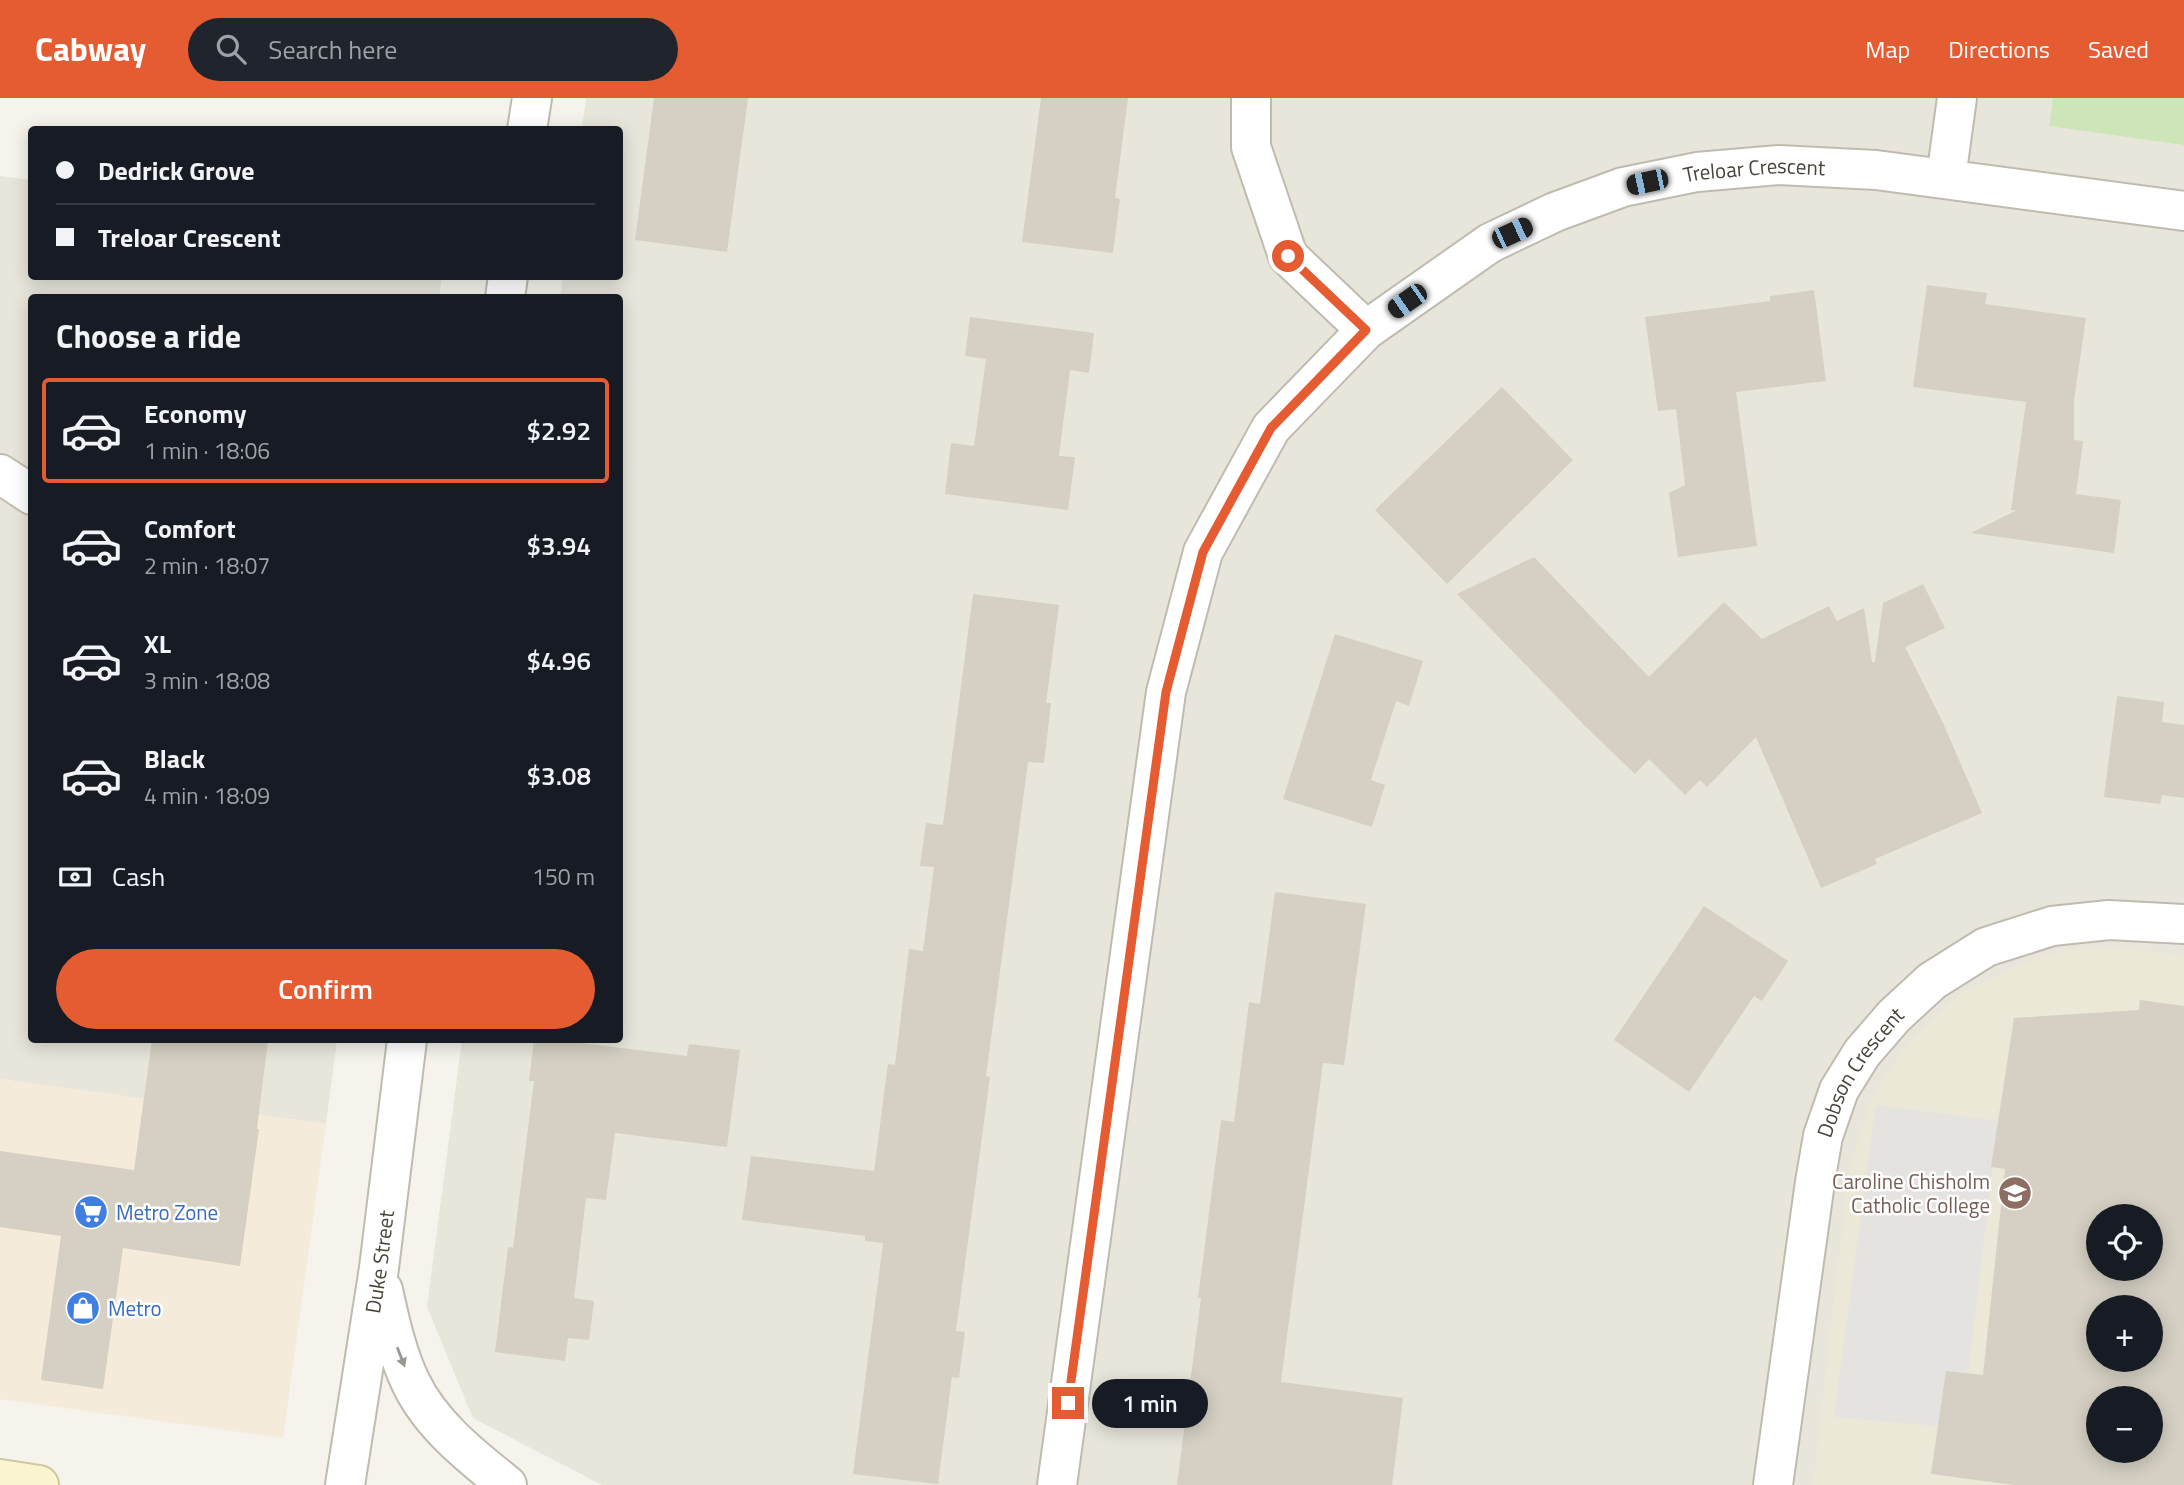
<!DOCTYPE html>
<html lang="en">
<head>
<meta charset="utf-8">
<style>
	body { margin:0; font-family:"Titillium Web",sans-serif; background:#20242c; color:#f1f3f6; height:100vh; display:flex; flex-direction:column; font-size:26px; white-space:nowrap }
	* { box-sizing:border-box; margin:0 }
	p { font-size:23px; color:#9ea1a6 }
	.icon { flex:none; width:38px; height:38px; fill:none; stroke:currentColor; stroke-width:2; stroke-linecap:round; stroke-linejoin:round }
	.map { position:relative; flex:1; overflow:hidden }
	.sheet { position:absolute; left:28px; top:196px; width:595px; height:749px; display:flex; flex-direction:column; background:#171b24; border-radius:7px; box-shadow:0 4px 18px #0003 }
	.sheet>* { flex:none }
	.hud { position:absolute; left:28px; top:28px; width:595px; height:154px; border-radius:7px; box-shadow:0 4px 18px #0003; display:grid; align-content:center; height:154px; padding:0 28px; background:#171b24 }
	.tools { position:absolute; left:2086px; top:1106px; display:grid; gap:14px }
	.tools a { display:grid; place-items:center; width:77px; height:77px; border-radius:50%; background:#171b24; box-shadow:0 4px 18px #0003; font-size:35px }
	.end { position:absolute; width:32px; height:32px; margin:-16px; border:9px solid #e65c32; background:#fff; box-shadow:0 0 0 4px #fff }
	.from { border-radius:50% }
	.bubble { position:absolute; height:49px; border-radius:24px; background:#171b24; box-shadow:0 4px 18px #0003; font-size:23px; font-weight:600; line-height:49px; text-align:center }
	.car { position:absolute; width:21px; height:42px; margin:-21px -10px; border-radius:9px; box-shadow:0 0 5px 2px #0007; background:linear-gradient(#222 24%,#8ab4d8 0 40%,#222 0 76%,#8ab4d8 0 86%,#222 0) }
	.hud b { display:flex; align-items:center; gap:24px; height:66px; font-size:26px }
	.hud b+b { border-top:2px solid #363941 }
	.hud i { width:18px; height:18px; background:#f1f3f6 }
	ul { padding:0; list-style:none }
	li { display:flex; align-items:center; gap:21px; height:105px; margin:0 14px 10px; padding:0 14px; border:4px solid transparent; border-radius:7px }
	li div { flex:1 }
	li b { display:block; font-size:26px }
	li em { font-style:normal; font-weight:600 }
	li.active { border-color:#e65c32 }
	li>.icon { width:63px; height:63px; stroke-width:1.5 }
	h2 { padding:0 28px; font-size:32px; line-height:84px }
	.pay { display:flex; align-items:center; gap:18px; height:77px; padding:0 28px; font-size:26px }
	.pay p { margin-inline-start:auto }
	.button { display:flex; gap:14px; margin-top:auto; padding:14px 28px }
	.button a { flex:1; height:80px; border-radius:42px; background:#e65c32; color:#fff; font-size:28px; font-weight:600; line-height:80px; text-align:center }
	header { display:flex; align-items:center; gap:42px; box-sizing:border-box; height:98px; padding:0 35px; background:#e65c32; color:#fff }
	header strong { font-size:33px }
	nav { display:flex; gap:38px; margin-inline-start:auto; font-size:24px }
	.search { width:490px; height:63px; background:#20242c; display:flex; align-items:center; gap:18px; box-sizing:border-box; padding:0 24px; border-radius:38px; color:#9ea1a6; font-size:26px }
	.map>svg:first-child { display:block }
</style>
</head>
<body>
<header>
<strong>Cabway</strong>
<div class="search"><svg class="icon" aria-label="search" viewBox="0 0 24 24"><circle cx="10" cy="10" r="6"/><path d="M15 15l6 6"/></svg>Search here</div>
<nav><a>Map</a><a>Directions</a><a>Saved</a></nav>
</header>
<div class="map">
<svg width="2184" height="1387" viewBox="0 0 2184 1387">
	<rect width="100%" height="100%" fill="#f5f3ec"/>
	<!-- residential -->
	<path fill="#e8e5db" fill-rule="evenodd" d="M586,0H2184V1387H602L473,1320L427,1209L462,942H620V200L560,199L563,179L620,178V32L582,31ZM2098,1118H2151V1171H2098ZM2098,1209H2151V1262H2098ZM2098,1300H2151V1353H2098Z
		M0,78L31,82L32,178L442,179L439,199L32,200V942H337L326,1026L0,981Z"/>
	<!-- commercial -->
	<path fill="#f4ebda" d="M0,981L326,1026L283,1340L0,1301Z"/>
	<!-- education -->
	<path fill="#ece8d8" fill-rule="evenodd" d="M2105,849L2184,857V1387H1813L1849,1071L1873,996L1908,946L1959,897L2040,858ZM2098,1118H2151V1171H2098ZM2098,1209H2151V1262H2098ZM2098,1300H2151V1353H2098Z"/>
	<!-- green -->
	<path fill="#cde5b9" d="M2053,0H2184V47L2049,28Z"/>
	<!-- parking -->
	<path fill="#e4e3e0" d="M1876,1007L1998,1023L1968,1275L1946,1273L1938,1328L1834,1319Z"/>
	<!-- building -->
	<path fill="#d5d0c3" fill-rule="evenodd" d="M654,0H748L727,154L635,142Z
		M1041,0H1128L1115,100L1120,101L1113,155L1022,144Z
		M1927,187L1987,195L1985,206L2086,220L2074,302V342L2083,343L2076,396L2121,402L2114,455L1971,435L2017,412H2011L2026,304L1913,289Z
		M1814,192L1826,283L1736,294L1757,448L1678,459L1669,395L1685,387L1676,311L1658,313L1645,219L1770,203V198Z
		M970,219L1094,235L1089,275L1070,272L1059,358L1075,359L1068,412L945,396L951,345L974,348L986,261L965,258Z
		M1502,289L1573,362L1447,486L1375,412Z
		M1534,459L1649,579L1724,504L1762,541L1829,508L1837,523L1864,510L1872,564H1875L1883,505L1923,486L1945,530L1905,549L1943,625L1982,715L1875,761L1877,766L1821,790L1756,639L1707,689L1700,682L1685,697L1649,661L1635,676L1586,629L1457,496Z
		M973,496L1059,507L1046,605H1051L1044,665L1028,664L986,978L990,979L956,1233L965,1234L959,1280L952,1279L938,1386L853,1376L883,1145L865,1143V1138L742,1122L751,1058L874,1073L888,966L895,967L909,851L923,853L934,769L920,768L926,725L943,727Z
		M1335,536L1423,563L1409,608L1396,603L1371,682L1385,687L1372,729L1283,701Z
		M2117,598L2164,604L2162,624L2184,627V700L2162,697L2160,706L2104,699Z
		M1275,794L1366,806L1344,967L1323,965L1281,1284L1403,1300L1392,1387H1177L1201,1200H1198L1221,1022L1234,1024L1249,904L1260,906Z
		M1704,808L1788,863L1762,903L1754,898L1689,994L1614,942Z
		M2140,902L2184,908V1387H2014L1931,1376L1946,1273L1983,1277L2005,1071L1991,1069L2014,920L2139,912ZM2098,1118H2151V1171H2098ZM2098,1209H2151V1262H2098ZM2098,1300H2151V1353H2098Z
		M152,942H268L257,1031H259L240,1168L123,1150L103,1291L41,1282L61,1138L0,1129V1053L134,1072Z
		M534,942H555L687,958L689,946L740,952L727,1049L615,1035L606,1102L586,1100L574,1200L594,1203L589,1242L568,1240L565,1263L495,1254L508,1149L513,1150L534,983H529Z"/>
	<g fill="none" stroke-linecap="round" stroke-linejoin="round">
		<!-- minor casing -->
		<g stroke="#c0bbaf" stroke-width="42">
			<g id="minor">
				<path d="M1251,0V49L1288,158L1366,232"/>
				<path d="M1946,80L1957,0"/>
				<path d="M0,376L32,397"/>
				<path id="s1" d="M1057,1387L1166,594L1203,454L1271,330L1366,232L1490,145L1555,114L1623,89L1697,74L1779,67L1876,72L2184,113"/>
				<path id="s2" d="M1773,1387L1815,1084L1823,1038L1839,992L1862,955L1894,918L1932,883L1986,849L2052,828L2109,822L2184,826"/>
			</g>
		</g>
		<!-- tertiary casing -->
		<g stroke="#c0bbaf" stroke-width="42">
			<g id="tertiary">
				<path d="M527,32L532,0"/>
				<path d="M505,200L508,178"/>
				<path d="M383,1192C390,1224 397,1256 411,1285C431,1327 472,1359 507,1387"/>
				<path id="s3" d="M345,1387L379,1170L407,942"/>
			</g>
		</g>
		<!-- secondary casing -->
		<g stroke="#d0c8a0" stroke-width="42">
			<path id="secondary" d="M0,1381L39,1387"/>
		</g>
		<!-- minor -->
		<use href="#minor" stroke="#fff" stroke-width="38"/>
		<!-- tertiary -->
		<use href="#tertiary" stroke="#fff" stroke-width="38"/>
		<!-- secondary -->
		<use href="#secondary" stroke="#faf4d1" stroke-width="38"/>
	</g>
	<!-- one-way arrows -->
	<defs><path id="oneway-solid" d="M-6-.8H1V-3.2L6.5 0L1 3.2V.8H-6Z" transform="scale(1.75)"/></defs>
	<use fill="#9b9893" href="#oneway-solid" transform="translate(401 1259) rotate(69)"/>
	<g fill="none" stroke-linecap="round" stroke-linejoin="round">
		<!-- route -->
		<path stroke="#e65c32" stroke-width="9" d="M1068,1305L1166,594L1203,454L1271,330L1366,232L1288,158"/>
	</g>
	<!-- icons -->
	<defs>
		<g id="school-disc" transform="scale(1.75)"><circle r="9.5" fill="#8d6e63" stroke="#fff"/><path d="M0-5L7-2L0 1L-7-2ZM-4 1L0 2.5L4 1V4Q0 6-4 4Z" fill="#fff"/></g>
		<g id="supermarket-disc" transform="scale(1.75)"><circle r="9.5" fill="#3f7fe0" stroke="#fff"/><path d="M-6-5.5h2.5l.6 2H6L4.5 2H-2.5L-4.4-4H-6ZM-1.5 3.2a1.3 1.3 0 1 0 .1 0ZM3 3.2a1.3 1.3 0 1 0 .1 0Z" fill="#fff"/></g>
		<g id="shop-disc" transform="scale(1.75)"><circle r="9.5" fill="#3f7fe0" stroke="#fff"/><path d="M-5-2.5h2.3a2.7 3.5 0 0 1 5.4 0H5L5.5 6h-11ZM-1.5-2.5h3a1.5 2.3 0 0 0-3 0Z" fill="#fff"/></g>
	</defs>
	<g fill-rule="evenodd">
		<use href="#school-disc" x="2015" y="1095"/>
		<use href="#supermarket-disc" x="91" y="1114"/>
		<use href="#shop-disc" x="83" y="1210"/>
	</g>
	<g text-anchor="middle" dominant-baseline="central" stroke-width="5" stroke-linejoin="round" paint-order="stroke">
		<!-- street labels -->
		<g font-size="21" fill="#49443a" stroke="#fff">
			<text stroke="none"><textPath href="#s1" startOffset="1652">Treloar Crescent</textPath></text>
			<text stroke="none"><textPath href="#s2" startOffset="427">Dobson Crescent</textPath></text>
			<text stroke="none"><textPath href="#s3" startOffset="226">Duke Street</textPath></text>
		</g>
		<!-- education labels -->
		<g font-size="21" fill="#785e54" stroke="#fff" text-anchor="end">
			<text x="1990" y="1083">Caroline Chisholm<tspan x="1990" dy="24">Catholic College</tspan></text>
		</g>
		<!-- shop labels -->
		<g font-size="21" fill="#366cbe" stroke="#fff" text-anchor="start">
			<text x="116" y="1114">Metro Zone</text>
			<text x="108" y="1210">Metro</text>
		</g>
	</g>
</svg>
<div class="tools">
<a><svg class="icon" aria-label="locate" viewBox="0 0 24 24"><circle cx="12" cy="12" r="6"/><path d="M12 2v4M12 18v4M2 12h4M18 12h4"/></svg></a>
<a>+</a>
<a>−</a>
</div>
<i class="end from" style="left:1288px;top:158px"></i>
<i class="end" style="left:1068px;top:1305px"></i>
<div class="bubble" style="left:1092px;top:1281px;width:116px">1 min</div>
<i class="car" style="left:1647px;top:84px;rotate:258deg"></i>
<i class="car" style="left:1512px;top:135px;rotate:65deg"></i>
<i class="car" style="left:1407px;top:203px;rotate:235deg"></i>
<div class="hud">
<b><i class="from"></i>Dedrick Grove</b>
<b><i></i>Treloar Crescent</b>
</div>
<section class="sheet">
<h2>Choose a ride</h2>
<ul>
<li class="active"><svg class="icon" aria-label="car" viewBox="0 0 24 24"><path d="M5 17H2v-5l4-1 3-4h7l3 4 3 1v5h-3M9 17h6M6 11h13"/><circle cx="7" cy="17" r="2"/><circle cx="17" cy="17" r="2"/></svg><div><b>Economy</b><p>1 min · 18:06</p></div><em>$2.92</em></li>
<li><svg class="icon" aria-label="car" viewBox="0 0 24 24"><path d="M5 17H2v-5l4-1 3-4h7l3 4 3 1v5h-3M9 17h6M6 11h13"/><circle cx="7" cy="17" r="2"/><circle cx="17" cy="17" r="2"/></svg><div><b>Comfort</b><p>2 min · 18:07</p></div><em>$3.94</em></li>
<li><svg class="icon" aria-label="car" viewBox="0 0 24 24"><path d="M5 17H2v-5l4-1 3-4h7l3 4 3 1v5h-3M9 17h6M6 11h13"/><circle cx="7" cy="17" r="2"/><circle cx="17" cy="17" r="2"/></svg><div><b>XL</b><p>3 min · 18:08</p></div><em>$4.96</em></li>
<li><svg class="icon" aria-label="car" viewBox="0 0 24 24"><path d="M5 17H2v-5l4-1 3-4h7l3 4 3 1v5h-3M9 17h6M6 11h13"/><circle cx="7" cy="17" r="2"/><circle cx="17" cy="17" r="2"/></svg><div><b>Black</b><p>4 min · 18:09</p></div><em>$3.08</em></li>
</ul>
<div class="pay"><svg class="icon" aria-label="cash" viewBox="0 0 24 24"><path d="M3 7h18v10H3z"/><circle cx="12" cy="12" r="2"/></svg>Cash<p>150 m</p></div>
<div class="button"><a>Confirm</a></div>
</section>
</div>
</body>
</html>
